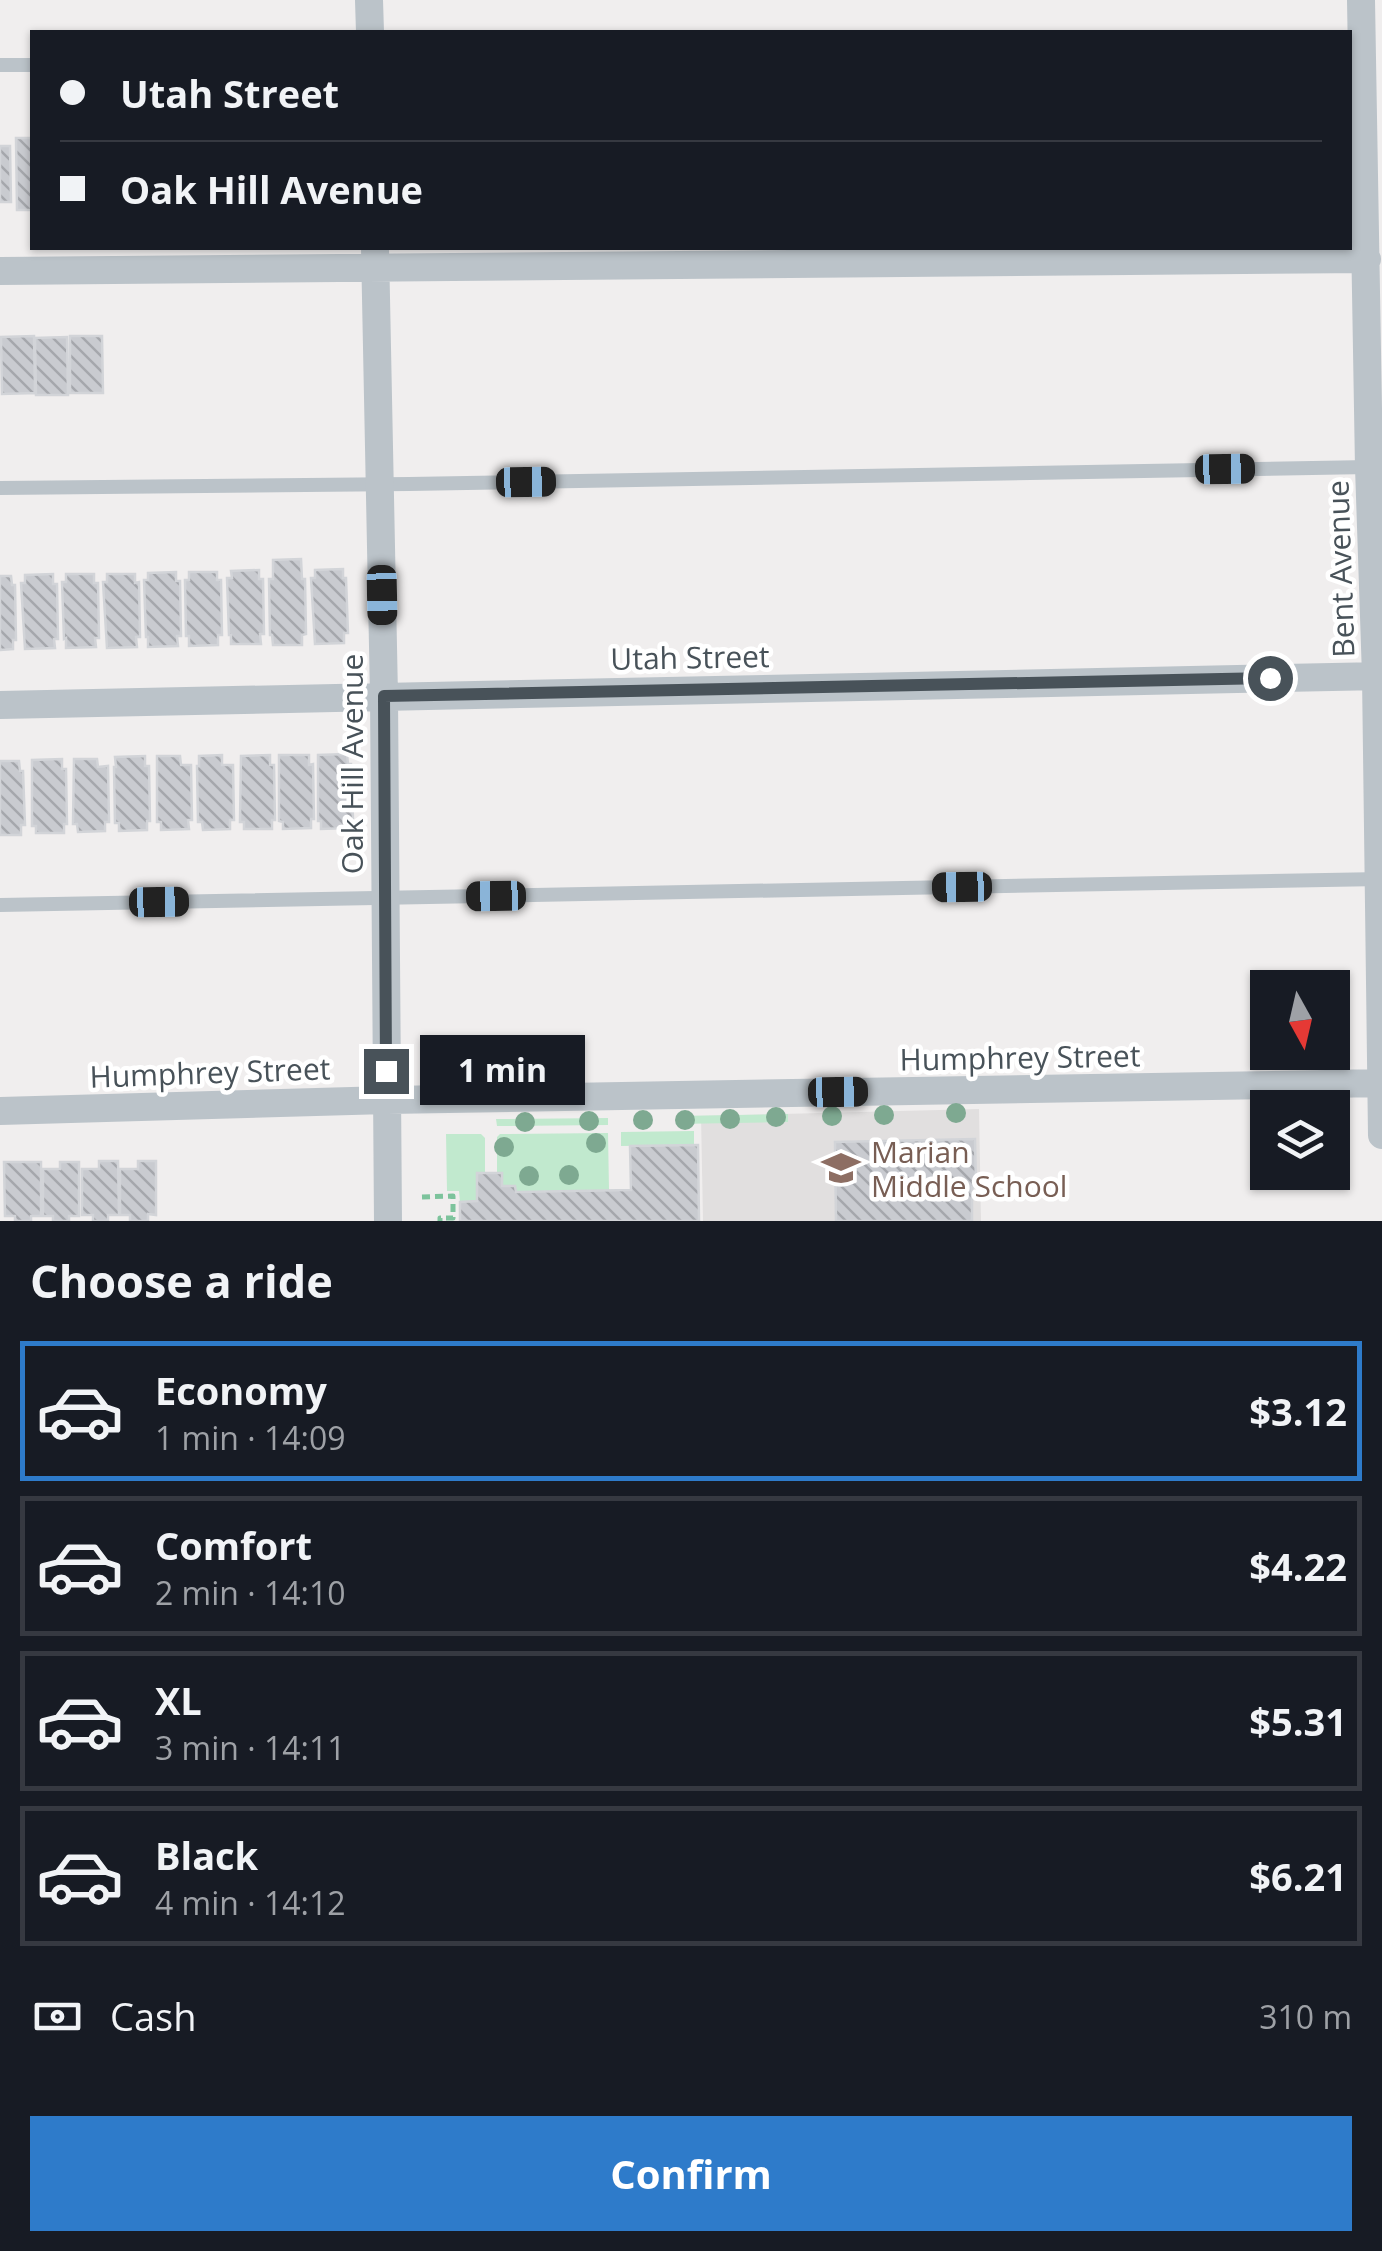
<!DOCTYPE html>
<html lang="en">
<head>
<meta charset="utf-8">
<style>
	body { margin:0; font-family:"Open Sans",sans-serif; background:#242831; color:#f1f3f6; height:100vh; display:flex; flex-direction:column; font-size:38px; white-space:nowrap }
	* { box-sizing:border-box; margin:0 }
	p { font-size:32px; color:#9ea1a6 }
	.icon { flex:none; width:55px; height:55px; fill:none; stroke:currentColor; stroke-width:2; stroke-linecap:round; stroke-linejoin:round }
	.map { position:relative; height:1221px; overflow:hidden }
	.sheet { display:flex; flex-direction:column; background:#171b24; flex:1 }
	.sheet>* { flex:none }
	.banner { position:absolute; left:30px; top:30px; width:1322px; height:220px; border-radius:0px; box-shadow:0 2px 8px #0004; display:grid; align-content:center; height:220px; padding:0 30px; background:#171b24 }
	.needle { width:65px; rotate:172deg }
	.buttons { position:absolute; left:1250px; top:970px; display:grid; gap:20px }
	.buttons a { display:grid; place-items:center; width:100px; height:100px; border-radius:0px; background:#171b24; box-shadow:0 2px 8px #0004; font-size:50px }
	.end { position:absolute; width:45px; height:45px; margin:-22px; border:12px solid #485259; background:#fff; box-shadow:0 0 0 5px #fff }
	.from { border-radius:50% }
	.bubble { position:absolute; height:70px; border-radius:0px; background:#171b24; box-shadow:0 2px 8px #0004; font-size:32px; font-weight:700; line-height:70px; text-align:center }
	.car { position:absolute; width:30px; height:60px; margin:-30px -15px; border-radius:12px; box-shadow:0 0 8px 2px #0007; background:linear-gradient(#222 24%,#8ab4d8 0 40%,#222 0 76%,#8ab4d8 0 86%,#222 0) }
	.banner b { display:flex; align-items:center; gap:35px; height:95px; font-size:38px }
	.banner b+b { border-top:2px solid #363941 }
	.banner i { width:25px; height:25px; background:#f1f3f6 }
	ul { padding:0; list-style:none }
	li { display:flex; align-items:center; gap:30px; height:140px; margin:0 20px 15px; padding:0 10px; border:5px solid #363941; border-radius:0px }
	li div { flex:1 }
	li b { display:block; font-size:38px }
	li em { font-style:normal; font-weight:700 }
	li.on { border-color:#2e7bca }
	li>.icon { width:90px; height:90px; stroke-width:1.5 }
	h2 { padding:0 30px; font-size:45px; line-height:120px }
	.pay { display:flex; align-items:center; gap:25px; height:110px; padding:0 30px; font-size:38px }
	.pay p { margin-inline-start:auto }
	.cta { display:flex; gap:20px; margin-top:auto; padding:20px 30px }
	.cta a { flex:1; height:115px; border-radius:0px; background:#2e7bca; color:#fff; font-size:40px; font-weight:700; line-height:115px; text-align:center }
	.map>svg:first-child { display:block }
</style>
</head>
<body>
<div class="map">
<svg width="1382" height="1221" viewBox="0 0 1382 1221">
	<defs>
		<pattern id="building-back-hatch" width="6" height="6" patternUnits="userSpaceOnUse" patternTransform="scale(2.5)"><rect width="6" height="6" fill="#c9cbd0"/><path d="M-1 5l2 2M0 0l6 6M5-1l2 2" fill="none" stroke="#a5a7ac"/></pattern>
	</defs>
	<rect width="100%" height="100%" fill="#f0eeee"/>
	<!-- education -->
	<path fill="#e1dfdf" d="M979,1109L981,1221H703L701,1116Z"/>
	<!-- grass -->
	<path fill="#c1e9ce" d="M788,1114V1122L676,1124V1116Z
		M608,1118V1125L497,1126L496,1119Z
		M694,1131V1145L621,1146V1132Z
		M608,1133L609,1190L516,1192L502,1186V1173H497V1137L500,1134Z
		M446,1134H481L485,1138V1173L477,1174V1201L460,1202L459,1191H447Z"/>
	<!-- building -->
	<path fill="url(#building-back-hatch)" stroke="#d2d4d8" stroke-width="2.5" d="M16,138H32V210H17Z
		M0,146H10L11,202H0Z
		M34,336L35,393L2,394L1,337Z
		M70,336H102L103,393H70Z
		M67,337L68,395H36L35,338Z
		M301,559L302,579H305L306,634L302,635V645H273L272,635H270L269,579H273V560Z
		M343,569V578H346L348,633H344V643L315,644L311,578H315V570Z
		M259,570V579H263L264,634H260L261,644H231V635H229L227,578H232L231,571Z
		M176,572V581H180L181,636H177L178,646L148,647V637H146L144,580H148V573Z
		M189,572H217V580H221L222,635H218V645L189,646V636H186L185,580H189Z
		M53,574V584H57L58,639H54L55,648L25,649L21,583H25V575Z
		M66,574H94V583H98L99,638H95L96,647L66,648V638L64,639L62,582H66Z
		M107,574H135V583L139,582L140,637H136L137,647L107,648L103,582H107Z
		M0,576H11L12,585H15L16,640H13V649L0,650Z
		M347,754L348,764H351L353,819H349V828L321,829V821H318V755Z
		M222,755V765H233L234,820H230V829L203,830L202,822H198L197,766H199V756Z
		M270,755V765H274L275,820H272V829H244V822H240L241,756Z
		M279,755H309V765L313,764L314,819H311V828L283,829V822L279,821Z
		M145,756V766H149L150,821H147V830L119,831V823H115L114,767H116L115,757Z
		M157,756H180L181,765H191L192,820H188L189,829L161,830V822H157Z
		M62,759V769H66L67,824H64V833H36V826H32V760Z
		M74,759H97L98,767L108,766L109,822H105V831L78,832L77,824H73Z
		M0,761H19L20,771H23L25,825H21V835H0Z
		M975,1139L976,1187H972V1221H836L835,1142Z
		M698,1145L699,1221H460V1202L477,1201V1173H502V1186H515L516,1192L631,1190L630,1146Z
		M99,1161H118L119,1215H108V1221H93V1215H82V1169H99Z
		M138,1161H156V1215L148,1214V1221H130V1215H120V1169H138Z
		M4,1162H41V1216H31V1221H15V1216H5Z
		M60,1162H79V1216H69V1221H53V1216H43V1169H60Z"/>
	<g fill="none" stroke-linecap="round" stroke-linejoin="round">
		<!-- path -->
		<path stroke="#7dc39c" stroke-width="5" stroke-dasharray="8 5" stroke-linecap="butt" d="M422,1197L453,1196V1218H440V1221"/>
		<!-- lane -->
		<path stroke="#bbc3c9" stroke-width="14" d="M0,65H32
			M0,488L409,484L1369,467
			M0,905L1381,879"/>
		<!-- street -->
		<path stroke="#bbc3c9" stroke-width="28" d="M369,0L370,32
			M1361,0L1369,467L1376,676L1382,1135
			M375,248L384,696L388,1221
			M0,271L1367,259
			M0,705L1382,676
			M0,1111L387,1100L1382,1083"/>
	</g>
	<!-- trees -->
	<g fill="#7ea991">
		<circle cx="956" cy="1113" r="10"/>
		<circle cx="884" cy="1115" r="10"/>
		<circle cx="832" cy="1116" r="10"/>
		<circle cx="776" cy="1117" r="10"/>
		<circle cx="730" cy="1119" r="10"/>
		<circle cx="643" cy="1120" r="10"/>
		<circle cx="685" cy="1120" r="10"/>
		<circle cx="589" cy="1121" r="10"/>
		<circle cx="525" cy="1122" r="10"/>
		<circle cx="596" cy="1143" r="10"/>
		<circle cx="504" cy="1147" r="10"/>
		<circle cx="569" cy="1175" r="10"/>
		<circle cx="529" cy="1176" r="10"/>
	</g>
	<g fill="none" stroke-linecap="round" stroke-linejoin="round">
		<!-- route -->
		<path stroke="#485259" stroke-width="12" d="M386,1071L384,696L1270,678"/>
	</g>
	<!-- icons -->
	<defs>
		<g id="school-bare" transform="scale(3)"><path d="M0-5L7-2L0 1L-7-2ZM-4 1L0 2.5L4 1V4Q0 6-4 4Z" fill="#8d6e63" stroke="#fff" stroke-width="2.5" paint-order="stroke"/></g>
	</defs>
	<g fill-rule="evenodd">
		<use href="#school-bare" x="841" y="1168"/>
	</g>
	<g text-anchor="middle" dominant-baseline="central" stroke-width="9" stroke-linejoin="round" paint-order="stroke">
		<!-- street labels -->
		<g font-size="30" fill="#485259" stroke="#fff">
			<text transform="translate(1340 569) rotate(-92)">Bent Avenue</text>
			<text transform="translate(690 657) rotate(-1)">Utah Street</text>
			<text transform="translate(351 764) rotate(-90)">Oak Hill Avenue</text>
			<text transform="translate(1020 1057) rotate(-1)">Humphrey Street</text>
			<text transform="translate(210 1072) rotate(-2)">Humphrey Street</text>
		</g>
		<!-- education labels -->
		<g font-size="30" fill="#785e54" stroke="#fff" text-anchor="start">
			<text x="871" y="1151">Marian<tspan x="871" dy="34">Middle School</tspan></text>
		</g>
	</g>
</svg>
<div class="buttons">
<a><svg class="needle" viewBox="-14 -14 28 28"><path d="M0-13l5 13h-10z" fill="#e53935"/><path d="M0 13l5-13h-10z" fill="#9ea1a6"/></svg></a>
<a><svg class="icon" aria-label="layers" viewBox="0 0 24 24"><path d="M12 4l9 5-9 5-9-5zM3 14l9 5 9-5"/></svg></a>
</div>
<i class="end from" style="left:1270px;top:678px"></i>
<i class="end" style="left:386px;top:1071px"></i>
<div class="bubble" style="left:420px;top:1035px;width:165px">1 min</div>
<i class="car" style="left:1225px;top:469px;rotate:89deg"></i>
<i class="car" style="left:526px;top:482px;rotate:89deg"></i>
<i class="car" style="left:382px;top:595px;rotate:179deg"></i>
<i class="car" style="left:962px;top:887px;rotate:269deg"></i>
<i class="car" style="left:496px;top:896px;rotate:269deg"></i>
<i class="car" style="left:159px;top:902px;rotate:89deg"></i>
<i class="car" style="left:838px;top:1092px;rotate:89deg"></i>
<div class="banner">
<b><i class="from"></i>Utah Street</b>
<b><i></i>Oak Hill Avenue</b>
</div>
</div>
<section class="sheet">
<h2>Choose a ride</h2>
<ul>
<li class="on"><svg class="icon" aria-label="car" viewBox="0 0 24 24"><path d="M5 17H2v-5l4-1 3-4h7l3 4 3 1v5h-3M9 17h6M6 11h13"/><circle cx="7" cy="17" r="2"/><circle cx="17" cy="17" r="2"/></svg><div><b>Economy</b><p>1 min · 14:09</p></div><em>$3.12</em></li>
<li><svg class="icon" aria-label="car" viewBox="0 0 24 24"><path d="M5 17H2v-5l4-1 3-4h7l3 4 3 1v5h-3M9 17h6M6 11h13"/><circle cx="7" cy="17" r="2"/><circle cx="17" cy="17" r="2"/></svg><div><b>Comfort</b><p>2 min · 14:10</p></div><em>$4.22</em></li>
<li><svg class="icon" aria-label="car" viewBox="0 0 24 24"><path d="M5 17H2v-5l4-1 3-4h7l3 4 3 1v5h-3M9 17h6M6 11h13"/><circle cx="7" cy="17" r="2"/><circle cx="17" cy="17" r="2"/></svg><div><b>XL</b><p>3 min · 14:11</p></div><em>$5.31</em></li>
<li><svg class="icon" aria-label="car" viewBox="0 0 24 24"><path d="M5 17H2v-5l4-1 3-4h7l3 4 3 1v5h-3M9 17h6M6 11h13"/><circle cx="7" cy="17" r="2"/><circle cx="17" cy="17" r="2"/></svg><div><b>Black</b><p>4 min · 14:12</p></div><em>$6.21</em></li>
</ul>
<div class="pay"><svg class="icon" aria-label="cash" viewBox="0 0 24 24"><path d="M3 7h18v10H3z"/><circle cx="12" cy="12" r="2"/></svg>Cash<p>310 m</p></div>
<div class="cta"><a>Confirm</a></div>
</section>
</body>
</html>
